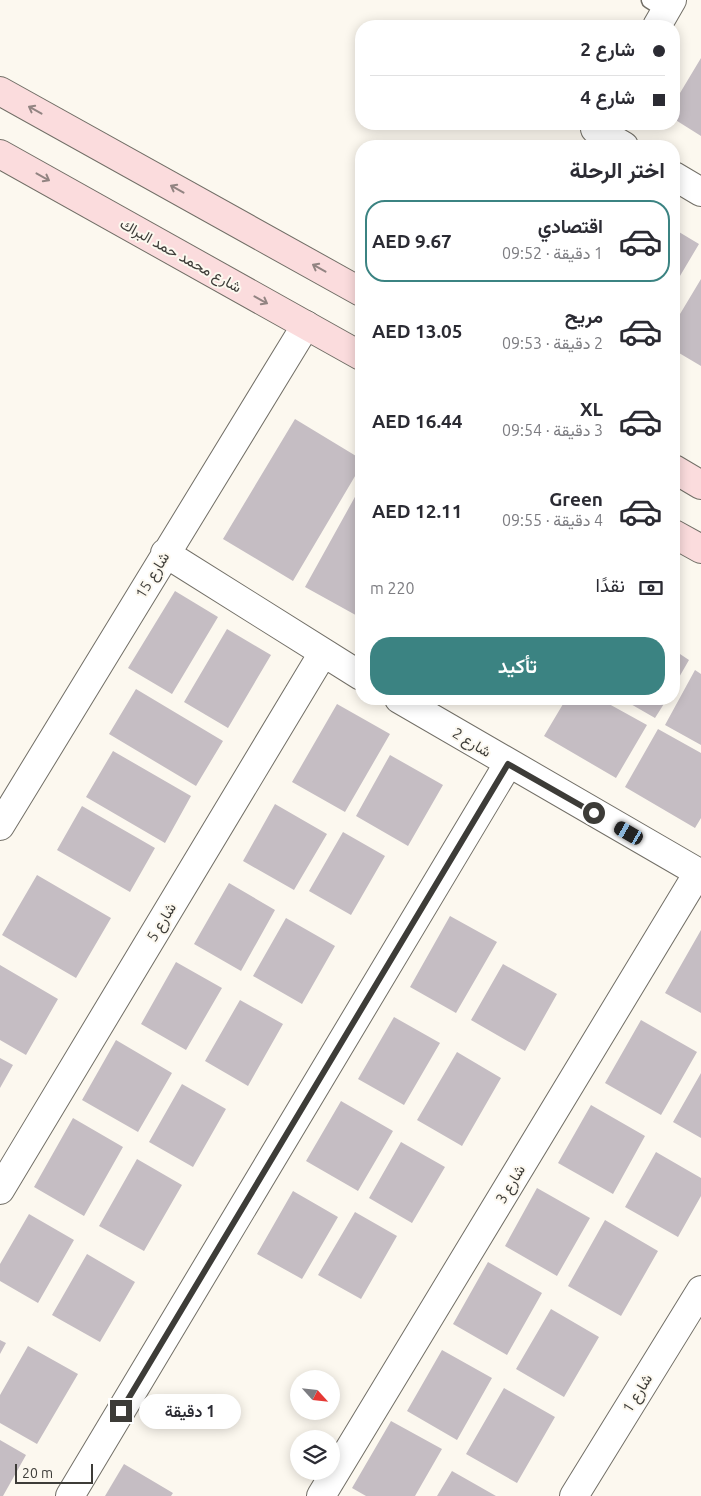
<!DOCTYPE html>
<html lang="ar">
<head>
<meta charset="utf-8">
<style>
	body { margin:0; font-family:Ubuntu,Vazirmatn,sans-serif; background:#f2f2f3; color:#2b2b33; direction:rtl; height:100vh; display:flex; flex-direction:column; font-size:19px; white-space:nowrap }
	* { box-sizing:border-box; margin:0 }
	p { font-size:16px; color:#7c7c81 }
	.icon { flex:none; width:28px; height:28px; fill:none; stroke:currentColor; stroke-width:2; stroke-linecap:round; stroke-linejoin:round }
	.map { position:relative; flex:1; overflow:hidden; direction:ltr }
	.details { position:absolute; left:355px; top:140px; width:325px; height:565px; display:flex; flex-direction:column; background:#fff; border-radius:20px; box-shadow:0 2px 12px #0003; direction:rtl }
	.details>* { flex:none }
	.top-card { position:absolute; left:355px; top:20px; width:325px; height:110px; border-radius:20px; box-shadow:0 2px 12px #0003; direction:rtl; display:grid; align-content:center; height:110px; padding:0 15px; background:#fff }
	.needle { width:32px; rotate:117deg }
	.buttons { position:absolute; left:290px; top:1370px; display:grid; gap:10px }
	.buttons a { display:grid; place-items:center; width:50px; height:50px; border-radius:50%; background:#fff; box-shadow:0 2px 12px #0003; font-size:25px }
	.scale { position:absolute; left:15px; bottom:12px; width:78px; box-sizing:border-box; padding-left:5px; border:2px solid #3d3c38; border-top:0; font-size:14px; line-height:18px; white-space:nowrap; color:#3d3c38; -webkit-text-stroke:4px #fcf8ef; paint-order:stroke }
	.end { position:absolute; width:22px; height:22px; margin:-11px; border:6px solid #3d3c38; background:#fff; box-shadow:0 0 0 2px #fff }
	.from { border-radius:50% }
	.bubble { position:absolute; height:35px; border-radius:18px; background:#fff; box-shadow:0 2px 12px #0003; font-size:16px; font-weight:600; line-height:35px; text-align:center; direction:rtl }
	.car { position:absolute; width:15px; height:30px; margin:-15px -8px; border-radius:6px; box-shadow:0 0 4px 1px #0007; background:linear-gradient(#222 24%,#8ab4d8 0 40%,#222 0 76%,#8ab4d8 0 86%,#222 0) }
	.top-card b { display:flex; align-items:center; gap:18px; height:48px; font-size:19px }
	.top-card b+b { border-top:1px solid #e1e1e2 }
	.top-card i { width:12px; height:12px; background:#2b2b33 }
	ul { padding:0; list-style:none }
	li { display:flex; align-items:center; gap:15px; height:82px; margin:0 10px 8px; padding:0 5px; border:2px solid transparent; border-radius:20px }
	li div { flex:1 }
	li b { display:block; font-size:19px }
	li em { font-style:normal; font-weight:600 }
	li.selected { border-color:#3b8382 }
	li>.icon { width:45px; height:45px; stroke-width:1.5 }
	h2 { padding:0 15px; font-size:22px; line-height:60px }
	.pay { display:flex; align-items:center; gap:12px; height:55px; padding:0 15px; font-size:19px }
	.pay p { margin-inline-start:auto }
	.cta { display:flex; gap:10px; margin-top:auto; padding:10px 15px }
	.cta a { flex:1; height:58px; border-radius:20px; background:#3b8382; color:#fff; font-size:20px; font-weight:600; line-height:58px; text-align:center }
	.map>svg:first-child { display:block }
</style>
</head>
<body>
<div class="map">
<svg width="701" height="1496" viewBox="0 0 701 1496">
	<rect width="100%" height="100%" fill="#fcf8ef"/>
	<!-- building -->
	<path fill="#c5bdc3" d="M701,58V136L674,119V103Z
		M674,229L699,244L674,286Z
		M701,279V366L674,350V324Z
		M295,419L361,459V466L293,581L223,539Z
		M361,486V618L305,587Z
		M175,591L218,617L172,694L128,668Z
		M227,629L271,655L228,728L184,702Z
		M674,650L689,660L674,686Z
		M695,670L701,674V745L665,725Z
		M136,689L223,741L196,786L109,734Z
		M566,699H600L647,725L616,778L544,736Z
		M622,699H667L655,718Z
		M337,704L390,734L345,812L292,782Z
		M658,729L701,753V818L695,828L625,787Z
		M113,751L191,796L165,843L86,797Z
		M390,755L443,785L408,846L356,816Z
		M275,804L327,834L294,890L243,861Z
		M82,806L155,848L130,892L57,850Z
		M343,832L385,856L351,915L309,891Z
		M37,875L111,918L76,978L2,935Z
		M229,883L275,910L241,971L194,944Z
		M450,916L497,942L456,1013L410,987Z
		M286,918L335,946L302,1004L253,976Z
		M701,930V1013L665,993Z
		M176,962L222,988L186,1050L141,1024Z
		M503,964L557,994L525,1051L471,1020Z
		M0,965L58,999L26,1055L0,1040Z
		M240,1000L283,1024L248,1086L205,1061Z
		M394,1017L440,1043L404,1105L358,1079Z
		M641,1020L697,1052L661,1115L605,1083Z
		M116,1040L172,1073L138,1132L82,1100Z
		M457,1052L501,1078L462,1146L417,1120Z
		M0,1058L13,1065L0,1088Z
		M701,1073V1138L673,1122Z
		M182,1084L226,1109L193,1167L149,1142Z
		M341,1101L393,1131L358,1191L306,1161Z
		M591,1105L645,1136L613,1194L558,1163Z
		M73,1118L123,1147L84,1216L34,1187Z
		M401,1142L445,1167L412,1223L369,1198Z
		M656,1152L701,1178V1196L678,1237L625,1207Z
		M137,1159L182,1185L144,1251L99,1226Z
		M537,1188L590,1218L557,1276L505,1246Z
		M293,1191L338,1217L302,1279L257,1254Z
		M355,1212L397,1236L361,1299L318,1275Z
		M29,1214L74,1240L38,1303L0,1281V1264Z
		M605,1220L658,1251L621,1316L568,1286Z
		M87,1254L135,1282L100,1342L52,1315Z
		M488,1262L542,1293L507,1355L453,1324Z
		M551,1309L599,1337L564,1397L516,1369Z
		M0,1340L6,1343L0,1354Z
		M28,1346L78,1374L37,1444L0,1423V1395Z
		M442,1350L492,1378L457,1440L407,1411Z
		M504,1388L555,1417L517,1483L466,1454Z
		M391,1421L442,1449L415,1496H366L352,1488Z
		M0,1440L26,1455L3,1496H0Z
		M124,1464L173,1493L171,1496H105Z
		M452,1471L496,1496H437Z"/>
	<g fill="none" stroke-linecap="round" stroke-linejoin="round">
		<!-- lane casing -->
		<g stroke="#726f67" stroke-width="19">
			<path id="lane" d="M650,0L666,10"/>
		</g>
		<!-- street casing -->
		<g stroke="#726f67" stroke-width="30">
			<path id="street" d="M657,26L672,0
				M595,129L624,146
				M674,176L701,192
				M165,553L361,676
				M399,699L701,874
				M0,826L306,325
				M0,1190L323,653
				M70,1496L508,764
				M321,1496L698,873
				M574,1496L701,1290"/>
		</g>
		<!-- secondary casing -->
		<g stroke="#726f67" stroke-width="30">
			<path id="secondary" d="M0,91L361,292
				M0,154L361,356
				M674,469L701,485
				M674,534L701,549"/>
		</g>
		<!-- lane -->
		<use href="#lane" stroke="#fff" stroke-width="16"/>
		<!-- street -->
		<use href="#street" stroke="#fff" stroke-width="28"/>
		<!-- secondary -->
		<use href="#secondary" stroke="#fbdcdd" stroke-width="28"/>
	</g>
	<!-- one-way arrows -->
	<defs><path id="oneway-shaft" d="M-6 0H5M1.5-3L5.5 0L1.5 3" fill="none" stroke-width="1.6" stroke-linecap="round" stroke-linejoin="round" transform="scale(1.25)"/></defs>
	<g stroke="#928482">
		<use href="#oneway-shaft" transform="translate(35 110) rotate(-151)"/>
		<use href="#oneway-shaft" transform="translate(43 177) rotate(29)"/>
		<use href="#oneway-shaft" transform="translate(177 189) rotate(-151)"/>
		<use href="#oneway-shaft" transform="translate(319 268) rotate(-151)"/>
		<use href="#oneway-shaft" transform="translate(261 300) rotate(29)"/>
	</g>
	<g fill="none" stroke-linecap="round" stroke-linejoin="round">
		<!-- route -->
		<path stroke="#3d3c38" stroke-width="6" d="M121,1411L508,764L594,813"/>
	</g>
	<g text-anchor="middle" dominant-baseline="central" stroke-width="4" stroke-linejoin="round" paint-order="stroke">
		<!-- street labels -->
		<g font-size="15" fill="#3d3c38" stroke="#fcf8ef">
			<text transform="translate(181 255) rotate(29)">شارع محمد حمد البراك</text>
			<text transform="translate(152 575) rotate(-59)">شارع 15</text>
			<text transform="translate(472 742) rotate(31)">شارع 2</text>
			<text transform="translate(161 922) rotate(-59)">شارع 5</text>
			<text transform="translate(510 1184) rotate(-59)">شارع 3</text>
			<text transform="translate(637 1393) rotate(-58)">شارع 1</text>
		</g>
	</g>
</svg>
<div class="buttons">
<a><svg class="needle" viewBox="-14 -14 28 28"><path d="M0-13l5 13h-10z" fill="#e53935"/><path d="M0 13l5-13h-10z" fill="#7c7c81"/></svg></a>
<a><svg class="icon" aria-label="layers" viewBox="0 0 24 24"><path d="M12 4l9 5-9 5-9-5zM3 14l9 5 9-5"/></svg></a>
</div>
<div class="scale">20 m</div>
<i class="end from" style="left:594px;top:813px"></i>
<i class="end" style="left:121px;top:1411px"></i>
<div class="bubble" style="left:139px;top:1394px;width:102px">1 دقيقة</div>
<i class="car" style="left:629px;top:833px;rotate:300deg"></i>
<div class="top-card">
<b><i class="from"></i>شارع 2</b>
<b><i></i>شارع 4</b>
</div>
<section class="details">
<h2>اختر الرحلة</h2>
<ul>
<li class="selected"><svg class="icon" aria-label="car" viewBox="0 0 24 24"><path d="M5 17H2v-5l4-1 3-4h7l3 4 3 1v5h-3M9 17h6M6 11h13"/><circle cx="7" cy="17" r="2"/><circle cx="17" cy="17" r="2"/></svg><div><b>اقتصادي</b><p>1 دقيقة · 09:52</p></div><em>AED 9.67</em></li>
<li><svg class="icon" aria-label="car" viewBox="0 0 24 24"><path d="M5 17H2v-5l4-1 3-4h7l3 4 3 1v5h-3M9 17h6M6 11h13"/><circle cx="7" cy="17" r="2"/><circle cx="17" cy="17" r="2"/></svg><div><b>مريح</b><p>2 دقيقة · 09:53</p></div><em>AED 13.05</em></li>
<li><svg class="icon" aria-label="car" viewBox="0 0 24 24"><path d="M5 17H2v-5l4-1 3-4h7l3 4 3 1v5h-3M9 17h6M6 11h13"/><circle cx="7" cy="17" r="2"/><circle cx="17" cy="17" r="2"/></svg><div><b>XL</b><p>3 دقيقة · 09:54</p></div><em>AED 16.44</em></li>
<li><svg class="icon" aria-label="car" viewBox="0 0 24 24"><path d="M5 17H2v-5l4-1 3-4h7l3 4 3 1v5h-3M9 17h6M6 11h13"/><circle cx="7" cy="17" r="2"/><circle cx="17" cy="17" r="2"/></svg><div><b>Green</b><p>4 دقيقة · 09:55</p></div><em>AED 12.11</em></li>
</ul>
<div class="pay"><svg class="icon" aria-label="cash" viewBox="0 0 24 24"><path d="M3 7h18v10H3z"/><circle cx="12" cy="12" r="2"/></svg>نقدًا<p>220 m</p></div>
<div class="cta"><a>تأكيد</a></div>
</section>
</div>
</body>
</html>
